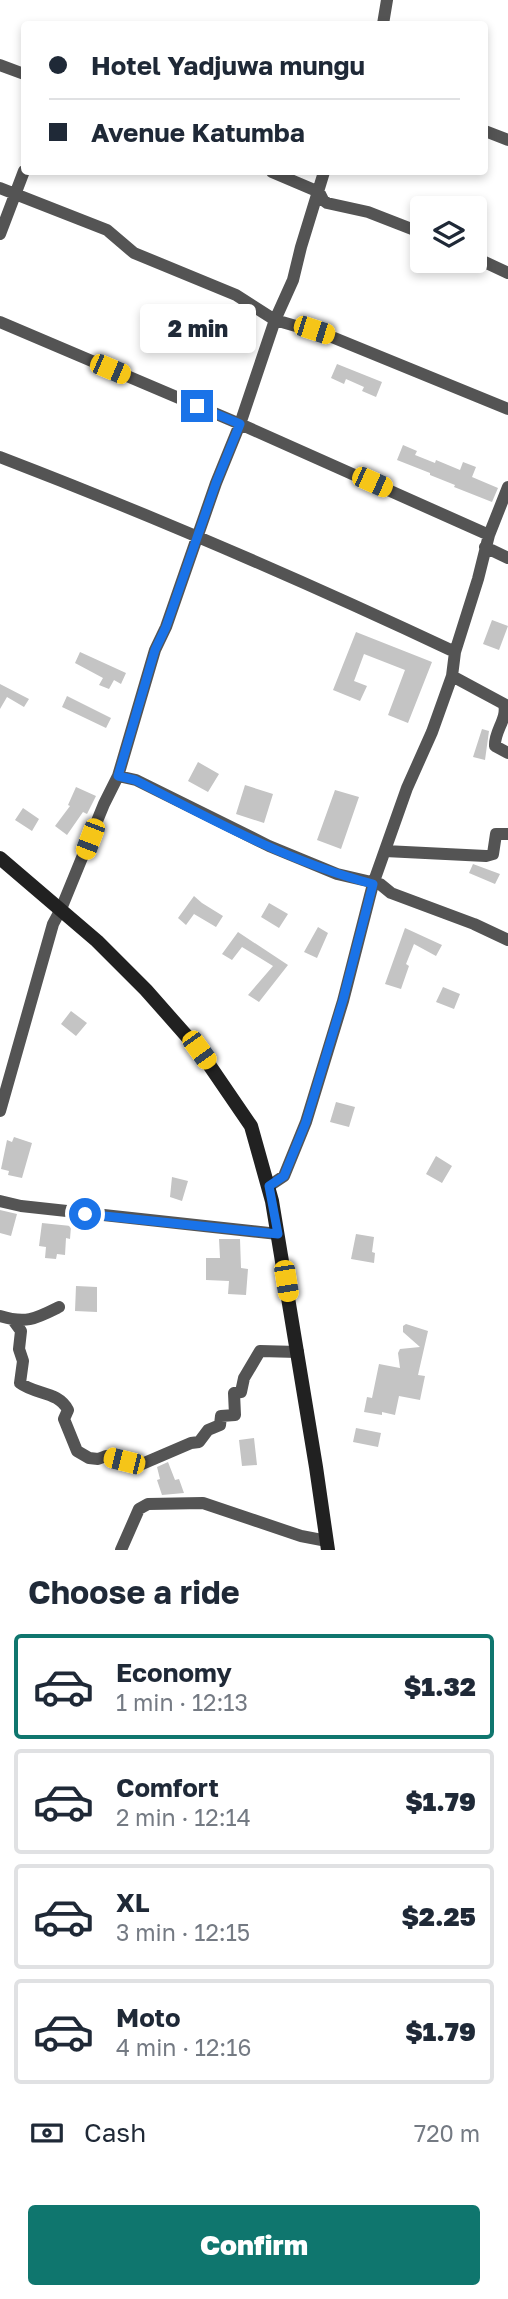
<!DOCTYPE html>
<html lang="en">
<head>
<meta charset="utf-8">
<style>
	body { margin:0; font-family:"Golos Text",sans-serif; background:#f2f2f3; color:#1f2937; height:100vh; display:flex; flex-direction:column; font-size:26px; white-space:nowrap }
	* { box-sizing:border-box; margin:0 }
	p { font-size:23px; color:#747a83 }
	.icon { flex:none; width:38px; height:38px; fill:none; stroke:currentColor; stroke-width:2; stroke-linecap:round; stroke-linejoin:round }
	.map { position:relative; height:1550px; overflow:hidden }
	.panel { display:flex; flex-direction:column; background:#fff; flex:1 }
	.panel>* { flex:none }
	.guide { position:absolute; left:21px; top:21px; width:467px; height:154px; border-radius:7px; box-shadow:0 4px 10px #0003; display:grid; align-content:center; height:154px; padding:0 28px; background:#fff }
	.tools { position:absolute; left:410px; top:196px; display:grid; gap:14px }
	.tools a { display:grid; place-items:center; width:77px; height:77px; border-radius:7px; background:#fff; box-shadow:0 4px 10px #0003; font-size:35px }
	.end { position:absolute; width:32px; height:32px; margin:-16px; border:9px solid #1a73e8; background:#fff; box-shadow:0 0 0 4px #fff }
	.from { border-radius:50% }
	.bubble { position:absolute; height:49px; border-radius:7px; background:#fff; box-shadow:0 4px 10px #0003; font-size:23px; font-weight:800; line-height:49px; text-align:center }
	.car { position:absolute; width:21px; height:42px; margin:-21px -10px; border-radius:9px; box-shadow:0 0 5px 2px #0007; background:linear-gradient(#f5c518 24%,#345 0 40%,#f5c518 0 76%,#345 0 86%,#f5c518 0) }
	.guide b { display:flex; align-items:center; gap:24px; height:66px; font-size:26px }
	.guide b+b { border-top:2px solid #e0e1e3 }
	.guide i { width:18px; height:18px; background:#1f2937 }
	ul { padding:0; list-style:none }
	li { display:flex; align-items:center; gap:21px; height:105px; margin:0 14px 10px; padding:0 14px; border:4px solid #e0e1e3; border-radius:7px }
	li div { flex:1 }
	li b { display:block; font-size:26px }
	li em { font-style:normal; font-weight:800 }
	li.active { border-color:#0f766e }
	li>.icon { width:63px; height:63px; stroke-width:1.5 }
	h2 { padding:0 28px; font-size:32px; line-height:84px }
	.pay { display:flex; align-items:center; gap:18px; height:77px; padding:0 28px; font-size:26px }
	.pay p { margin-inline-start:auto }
	.cta { display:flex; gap:14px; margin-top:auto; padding:14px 28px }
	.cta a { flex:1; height:80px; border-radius:7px; background:#0f766e; color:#fff; font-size:28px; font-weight:800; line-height:80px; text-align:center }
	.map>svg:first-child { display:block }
</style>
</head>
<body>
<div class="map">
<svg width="508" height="1550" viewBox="0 0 508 1550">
	<rect width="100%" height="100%" fill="#fff"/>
	<!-- building -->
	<path fill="#c4c4c4" d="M337,364L382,382L376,397L362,391L364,387L346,379L344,384L331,378Z
		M403,445L417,451L415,455L435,463L436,460L460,470L463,462L476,467L472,477L498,488L492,502L454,487L455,485L430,475V473L397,460Z
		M492,620L508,626L499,650L483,644Z
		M356,632L432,662L408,723L388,715L405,670L364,654L354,681L367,686L360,701L333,690Z
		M80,652L126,673L121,684L114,680L109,689L99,685L103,678L75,663Z
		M0,684L29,699L24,707L7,697L0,709Z
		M67,696L111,718L106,728L62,707Z
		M482,729L489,731L485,760L473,757Z
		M198,762L219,774L208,792L188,781Z
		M245,785L273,794L264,823L236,814Z
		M76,787L96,796L87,814L83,812L67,835L55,826L70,806L68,805Z
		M335,790L359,797L341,849L317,840Z
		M23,808L39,819L32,831L15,820Z
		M473,864L500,874L495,884L469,873Z
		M194,896L202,903L223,916L216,927L194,914L186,925L178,918Z
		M269,903L288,914L279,928L261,917Z
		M318,927L328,933L317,958L304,952Z
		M405,928L442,945L436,956L414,944L406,964L409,966L401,989L385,984Z
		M238,932L288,965L259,1002L248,995L273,966L242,947L232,960L222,954Z
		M443,987L460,994L454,1009L436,1002Z
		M71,1011L87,1023L76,1036L61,1024Z
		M336,1102L355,1107L349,1127L330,1122Z
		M14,1137L32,1143L22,1178L8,1175L9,1171L1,1169L7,1140L12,1142Z
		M436,1156L452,1166L442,1183L426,1174Z
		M172,1177L188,1181L182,1201L170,1197Z
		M0,1210L17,1214L11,1236L0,1233Z
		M42,1223L71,1226L70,1239L66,1238L65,1255L57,1254L56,1259L45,1258L46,1247L39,1246Z
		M356,1234L374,1237L372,1252L375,1253L374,1263L351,1259Z
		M219,1239H240L241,1268L248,1269L246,1295L228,1294L229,1281L206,1280V1258H220Z
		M76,1286L97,1287V1312L75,1311Z
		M406,1324L428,1331L418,1375L425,1376L420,1400L399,1396L395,1415L382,1412V1415L364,1412L367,1397L372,1398L379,1364L400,1368L398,1353L400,1349L420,1347L403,1332V1326Z
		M356,1428L381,1433L378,1447L353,1442Z
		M254,1438L257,1465L242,1466L239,1440Z
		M168,1462L175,1480L179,1479L184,1493L162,1495L157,1480L160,1479L157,1467Z"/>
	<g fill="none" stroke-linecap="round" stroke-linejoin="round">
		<!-- street -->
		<path stroke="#545454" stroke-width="12" d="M383,24L387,0
			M0,65L24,74
			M485,131L508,140
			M272,172L319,192L323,200L327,203L368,212L422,233
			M0,188L107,230L134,253L236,295L275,320L327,335L508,409
			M0,234L24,171
			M474,257L508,273
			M0,322L240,424L489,535
			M0,457C154,516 306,582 455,652
			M485,547L508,558
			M452,676L504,704C508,719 494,731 495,746L508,753
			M118,776L136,780L269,846L337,874L380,884L391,893L474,924L508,940
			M385,851L486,856L493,854L496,834H508
			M0,1111L53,924L61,909L104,804L118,776L155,650L166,627L216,483L240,424L275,320L293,280L301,247L324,172
			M269,1186L284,1176L306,1122L343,1001L373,884L407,788L432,732L452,676L455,652L478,579L489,535L508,487
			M0,1201L21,1206L278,1234
			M0,1316C26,1324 35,1319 59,1307
			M13,1320L21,1331L19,1349L23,1361L20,1383C36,1395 58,1391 68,1410L64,1419L77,1451L89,1458L98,1459L106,1456L142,1464L191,1443L199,1442L208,1430L220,1425L221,1416L235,1415L234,1393L241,1392L244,1378L260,1351L298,1352
			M121,1550L139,1509L148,1504L203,1503L301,1536L327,1541"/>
		<!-- secondary -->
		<path stroke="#212121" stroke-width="14" d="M0,858L97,941L146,990L199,1050L251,1126L272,1201L316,1467L328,1550"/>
	</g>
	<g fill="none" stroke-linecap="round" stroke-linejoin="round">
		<!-- route -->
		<path stroke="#1a73e8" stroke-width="9" d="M85,1214L278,1234L269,1186L284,1176L306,1122L343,1000L373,884C289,862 212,820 135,780L118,776L155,650L166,627L216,483L240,424L197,406"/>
	</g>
</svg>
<div class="tools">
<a><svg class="icon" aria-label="layers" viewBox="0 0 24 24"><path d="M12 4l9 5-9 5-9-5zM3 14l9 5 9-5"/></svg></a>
</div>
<i class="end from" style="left:85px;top:1214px"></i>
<i class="end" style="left:197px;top:406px"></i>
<div class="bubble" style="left:140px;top:304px;width:116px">2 min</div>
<i class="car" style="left:314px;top:330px;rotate:108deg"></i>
<i class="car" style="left:110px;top:369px;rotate:113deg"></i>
<i class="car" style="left:372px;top:482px;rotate:114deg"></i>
<i class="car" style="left:90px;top:839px;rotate:201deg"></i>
<i class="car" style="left:199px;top:1050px;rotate:144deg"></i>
<i class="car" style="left:286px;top:1281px;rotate:171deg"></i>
<i class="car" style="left:124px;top:1461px;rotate:284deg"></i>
<div class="guide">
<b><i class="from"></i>Hotel Yadjuwa mungu</b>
<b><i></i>Avenue Katumba</b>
</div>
</div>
<section class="panel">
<h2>Choose a ride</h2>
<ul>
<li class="active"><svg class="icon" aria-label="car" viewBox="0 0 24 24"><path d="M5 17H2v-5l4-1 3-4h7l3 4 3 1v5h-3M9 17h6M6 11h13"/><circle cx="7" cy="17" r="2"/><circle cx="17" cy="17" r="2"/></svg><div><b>Economy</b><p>1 min · 12:13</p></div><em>$1.32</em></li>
<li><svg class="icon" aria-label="car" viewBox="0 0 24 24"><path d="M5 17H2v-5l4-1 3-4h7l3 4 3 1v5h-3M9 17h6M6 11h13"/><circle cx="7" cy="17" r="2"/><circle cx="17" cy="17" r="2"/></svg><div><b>Comfort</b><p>2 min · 12:14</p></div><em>$1.79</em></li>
<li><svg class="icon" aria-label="car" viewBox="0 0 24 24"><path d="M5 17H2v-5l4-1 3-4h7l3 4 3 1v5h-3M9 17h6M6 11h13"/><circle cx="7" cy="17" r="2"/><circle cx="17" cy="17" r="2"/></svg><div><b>XL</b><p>3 min · 12:15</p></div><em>$2.25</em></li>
<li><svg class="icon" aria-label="car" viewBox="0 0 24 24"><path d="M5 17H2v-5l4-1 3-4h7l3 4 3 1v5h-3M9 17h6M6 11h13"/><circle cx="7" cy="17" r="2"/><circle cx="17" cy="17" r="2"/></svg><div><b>Moto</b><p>4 min · 12:16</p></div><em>$1.79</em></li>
</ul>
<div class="pay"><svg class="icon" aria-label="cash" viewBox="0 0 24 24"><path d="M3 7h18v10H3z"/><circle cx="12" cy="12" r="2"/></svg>Cash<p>720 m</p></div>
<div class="cta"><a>Confirm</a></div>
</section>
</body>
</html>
